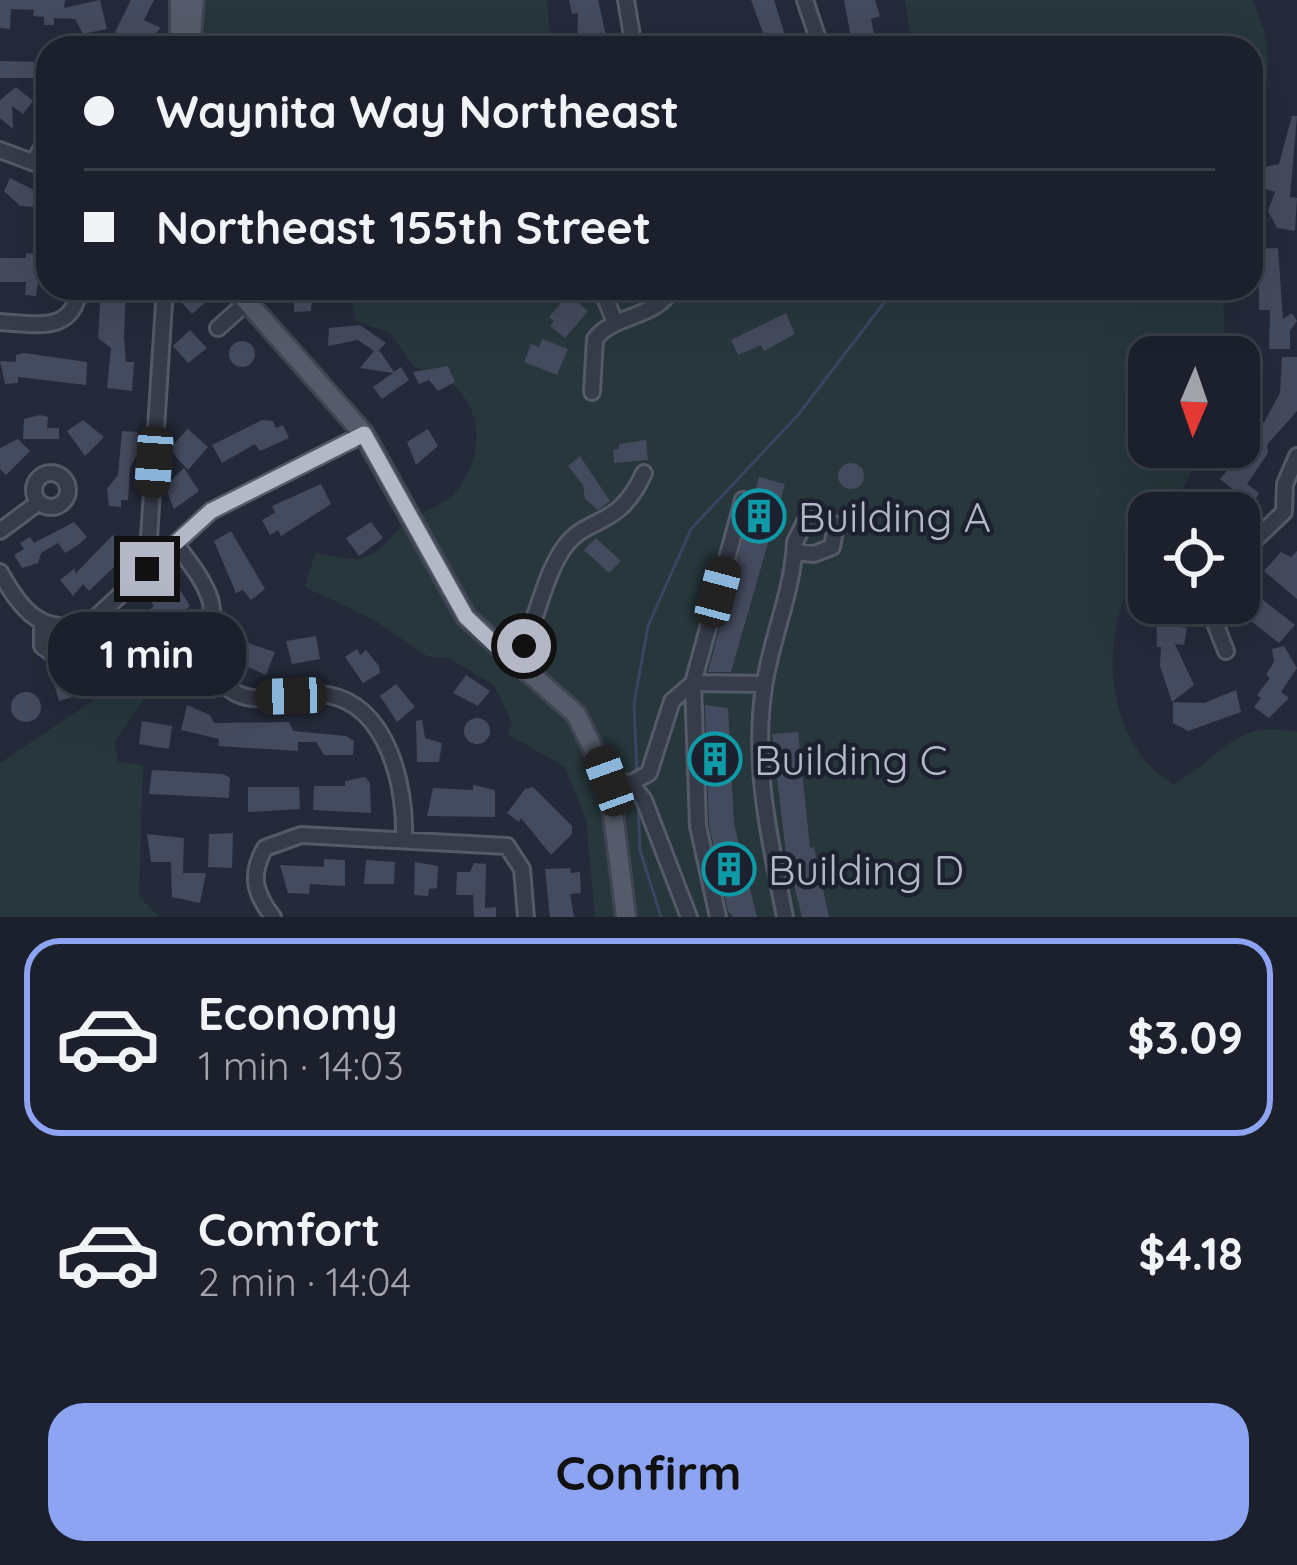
<!DOCTYPE html>
<html lang="en">
<head>
<meta charset="utf-8">
<style>
	body { margin:0; font-family:Quicksand,sans-serif; background:#242834; color:#f1f3f6; height:100vh; display:flex; flex-direction:column; font-size:45px; white-space:nowrap }
	* { box-sizing:border-box; margin:0 }
	p { font-size:39px; color:#a0a3a9 }
	.icon { flex:none; width:66px; height:66px; fill:none; stroke:currentColor; stroke-width:2; stroke-linecap:round; stroke-linejoin:round }
	.map { position:relative; height:917px; overflow:hidden }
	.drawer { display:flex; flex-direction:column; background:#1b202c; flex:1 }
	.drawer>* { flex:none }
	.hud { position:absolute; left:36px; top:36px; width:1227px; height:264px; border-radius:36px; box-shadow:0 12px 48px #0002,0 0 0 3px #393e48; display:grid; align-content:center; height:264px; padding:0 48px; background:#1b202c }
	.needle { width:78px; rotate:182deg }
	.tools { position:absolute; left:1128px; top:336px; display:grid; gap:24px }
	.tools a { display:grid; place-items:center; width:132px; height:132px; border-radius:24px; background:#1b202c; box-shadow:0 12px 48px #0002,0 0 0 3px #393e48; font-size:60px }
	.end { position:absolute; width:54px; height:54px; margin:-27px; border:15px solid #b3b7c6; background:#111; box-shadow:0 0 0 6px #111 }
	.from { border-radius:50% }
	.bubble { position:absolute; height:84px; border-radius:36px; background:#1b202c; box-shadow:0 12px 48px #0002,0 0 0 3px #393e48; font-size:39px; font-weight:700; line-height:84px; text-align:center }
	.car { position:absolute; width:36px; height:72px; margin:-36px -18px; border-radius:15px; box-shadow:0 0 9px 3px #0007; background:linear-gradient(#222 24%,#8ab4d8 0 40%,#222 0 76%,#8ab4d8 0 86%,#222 0) }
	.hud b { display:flex; align-items:center; gap:42px; height:114px; font-size:45px }
	.hud b+b { border-top:3px solid #393e48 }
	.hud i { width:30px; height:30px; background:#f1f3f6 }
	ul { padding:21px 0 0; list-style:none }
	li { display:flex; align-items:center; gap:36px; height:198px; margin:0 24px 18px; padding:0 24px; border:6px solid transparent; border-radius:36px }
	li div { flex:1 }
	li b { display:block; font-size:45px }
	li em { font-style:normal; font-weight:700 }
	li.on { border-color:#8ca4f1 }
	li>.icon { width:108px; height:108px; stroke-width:1.5 }
	.primary-button { display:flex; gap:24px; margin-top:auto; padding:24px 48px }
	.primary-button a { flex:1; height:138px; border-radius:36px; background:#8ca4f1; color:#111; font-size:48px; font-weight:700; line-height:138px; text-align:center }
	.map>svg:first-child { display:block }
</style>
</head>
<body>
<div class="map">
<svg width="1297" height="917" viewBox="0 0 1297 917">
	<rect width="100%" height="100%" fill="#242a3a"/>
	<!-- green -->
	<path fill="#27373c" d="M205,0H547L551,48H201Z
		M905,0H1252C1274,45 1273,86 1251,130V48H912Z
		M349,288H1223L1225,357H1149V447H1205L1169,513H1149C1149,562 1129,574 1118,619C1103,678 1119,752 1173,784C1223,759 1231,718 1297,732V917H595L586,820L565,767L507,734L512,723L494,685L449,658L427,656L374,620L305,587L315,553C328,555 349,561 362,558C386,552 394,528 413,517C424,511 446,505 458,489C494,439 476,379 414,367L390,333L355,321Z
		M156,658L169,664L114,742L118,762L143,765L139,896L159,917H0V763Z"/>
	<g fill="none" stroke-linecap="round" stroke-linejoin="round">
		<!-- stream -->
		<path stroke="#3a4562" stroke-width="3" d="M637,774L634,704L648,626L691,529L798,415L883,304L888,288
			M638,801L640,850L661,917"/>
	</g>
	<!-- building -->
	<path fill="#454b5e" d="M0,0H65L64,8L100,0L107,29L83,34L75,19L54,18V25H44V17L33,16L34,10L11,9L10,29L0,28Z
		M131,0H154L144,20L161,28L145,43L115,32Z
		M569,0H598L608,44L577,48L578,13L572,14Z
		M751,0H774L789,48H743L760,40L763,33Z
		M844,0H875L880,16L871,19L877,48H853Z
		M0,61L44,62V78H0Z
		M16,87L33,101L23,114L12,106L13,129L0,118V100Z
		M1292,116H1297L1290,197L1297,198L1295,231L1277,228L1268,211L1275,192L1259,187L1261,168L1279,164Z
		M10,178L36,191L45,188L35,207L20,206L4,191Z
		M1278,248L1283,319L1292,313L1297,321L1290,331V349H1269L1270,310H1259V249Z
		M26,253L48,254V275H39L36,296L25,295L26,282H0V258H26Z
		M101,288H126L124,337L126,362H134L132,391L107,388L111,348L98,338Z
		M185,288H197L208,300L192,314L176,296Z
		M283,288H313L311,311L294,312V303H283Z
		M568,295L588,311L565,338L550,326L554,321L549,317Z
		M786,313L795,334L764,351L761,345L738,355L731,340Z
		M360,325L386,343L379,350L394,372L401,367L409,380L382,399L373,387L393,373L360,368L374,351L358,340L328,346L329,328Z
		M190,330L207,348L188,363L173,346Z
		M542,339L568,349L557,375L524,362L531,344L539,347Z
		M229 354a13 13 0 1 1 26 0a13 13 0 1 1-26 0Z
		M24,353L87,362L86,385L18,377V383L5,384L0,361L16,362V355Z
		M1282,357H1297V411L1267,445L1268,453L1247,484L1259,493L1239,528V513H1219L1236,492L1220,479L1239,457V435L1243,439L1264,422L1280,393Z
		M448,366L455,382L438,391L429,380L419,384L413,372Z
		M40,415L48,417L47,428H59V439H23L24,419Z
		M83,420L104,437L85,456L67,431Z
		M262,420L273,421L276,428L283,425L289,438L260,451L255,444L222,463L212,445Z
		M188,429L208,447L188,470L169,449Z
		M428,429L438,446L416,465L407,442Z
		M122,431L137,432L141,447L130,468L128,500H121V507L109,506L107,489L118,475Z
		M18,439L30,451L6,475L0,469V448Z
		M646,440L648,460L614,463L613,450L619,449V444Z
		M580,456L610,501L598,510L585,499L583,485L568,466Z
		M838 476a13 13 0 1 1 26 0a13 13 0 1 1-26 0Z
		M184,468L199,491L174,509L165,486Z
		M759,477L785,484L731,672H708Z
		M321,484L331,504L281,536L278,530L270,535L262,520L275,513L272,506Z
		M74,522L87,537L78,545L65,553L58,543L41,553L38,563L22,568L14,555L24,549L20,543L30,537L34,543Z
		M371,522L383,538L359,556L346,538Z
		M231,531L265,589L251,600L243,590L236,593L214,541Z
		M113,535L134,548L89,591L83,584L73,596L60,580L75,568V574Z
		M596,538L621,561L609,573L584,550Z
		M1297,551V599L1264,571L1281,552L1291,557Z
		M1248,588L1295,625L1279,643L1241,613L1245,608L1239,598Z
		M180,590L190,606L137,650L135,647L117,669L104,673L91,658L126,635L123,631L154,606L150,601L163,591L174,595Z
		M1156,603L1182,605L1180,627L1187,628L1184,645L1175,644L1194,685L1172,702L1160,666L1161,647H1157Z
		M316,636L320,659L292,664L286,641Z
		M245,642L275,652L266,675L239,663Z
		M1284,646L1297,668L1281,692L1289,698L1269,718L1254,707L1261,698L1257,695L1270,678L1266,675L1274,662L1272,649Z
		M357,649L360,655L366,650L379,666L380,673L363,683L345,657Z
		M87,667L92,684L86,686L87,693L59,701L54,684Z
		M466,675L490,691L478,706L453,693Z
		M396,684L415,707L397,722L380,696Z
		M1236,690L1241,712L1188,731L1173,723V702L1204,703Z
		M11 707a15 15 0 1 1 30 0a15 15 0 1 1-30 0Z
		M187,705L210,715L214,723L289,722L293,731L346,736L354,741L353,755H324L316,742H298V751L218,746L219,739L181,730Z
		M705,705L728,708L734,824L757,917H733L728,911L709,825Z
		M464 731a13 13 0 1 1 26 0a13 13 0 1 1-26 0Z
		M422,720L425,738L442,743L439,762H417L416,721Z
		M142,721L172,726L169,749L139,744Z
		M798,732L810,848L814,847L829,917H802L786,853L772,734Z
		M152,770L223,774L230,778L229,798L149,794Z
		M365,777L370,783L371,813L313,810L314,786H345V781Z
		M473,785L495,790V817L427,816L433,788L473,790Z
		M248,787H299L300,809L248,812Z
		M533,787L572,826V834L551,855L521,818L519,822L507,813L525,789Z
		M233,833L232,868L208,867L209,834Z
		M147,834L184,838L183,873H206L200,903L172,897L171,862H151Z
		M324,859L345,860V886L310,884L309,894L288,893L280,865L324,867Z
		M366,860L395,862L394,884H364Z
		M415,862L438,866L437,888L429,889L428,896L414,895Z
		M474,863L486,864L485,908L496,907V917H474L473,895H456L457,872H470Z
		M570,868L571,873L580,872L581,893L570,894L574,917H550L545,869Z"/>
	<g fill="none" stroke-linecap="round" stroke-linejoin="round">
		<!-- minor casing -->
		<g stroke="#555a68" stroke-width="20">
			<path id="minor" d="M626,0L634,48
				M805,0L821,48
				M0,150L48,168
				M34,162L48,137
				M601,288L615,322
				M0,322C36,324 74,334 79,288
				M218,328L247,302
				M592,392L595,339C615,313 657,319 672,288
				M34 490a17 17 0 1 1 34 0a17 17 0 1 1-34 0Z
				M1284,512L1285,484L1297,456
				M0,531L39,502
				M176,544C188,561 203,578 210,599C217,622 209,662 222,681C245,714 295,689 328,695C389,706 406,789 404,839
				M1239,555L1284,512
				M147,569L165,288
				M0,572C22,613 45,638 92,621L211,511L364,434
				M1216,603L1213,618L1226,651
				M42,623V646L53,654L68,651L76,627
				M514,663C537,626 541,582 563,549C588,513 617,532 644,473
				M609,781L631,783L649,773L672,701L693,683L764,684
				M631,783L644,800L689,917
				M273,917C254,893 250,874 265,848L301,835L507,846L522,869L526,917
				M718,917L698,826L693,683L743,500
				M785,917C770,840 752,766 764,687C771,639 793,591 795,542L804,524L815,517L836,525L832,547L814,554L795,552"/>
		</g>
		<!-- major casing -->
		<g stroke="#404553" stroke-width="24">
			<path id="major" d="M180,48V0
				M190,48L194,0
				M235,288L364,434L466,617L576,714L609,781L626,917"/>
		</g>
		<!-- minor -->
		<use href="#minor" stroke="#373c4a" stroke-width="14"/>
		<!-- major -->
		<use href="#major" stroke="#555b6a" stroke-width="18"/>
	</g>
	<g fill="none" stroke-linecap="round" stroke-linejoin="round">
		<!-- route -->
		<path stroke="#b3b7c6" stroke-width="15" d="M147,569L211,511L364,434L466,617L514,663L524,646"/>
	</g>
	<!-- icons -->
	<defs>
		<g id="building-ring" transform="scale(2.7)"><circle r="9.5" fill="#1d212f" stroke="#0f9aa8" stroke-width="1.5"/><path d="M-4-6H4V6H1V3H-1V6H-4ZM-2.5-4.3h1.7v1.8h-1.7ZM.8-4.3h1.7v1.8H.8ZM-2.5-1h1.7V.8h-1.7ZM.8-1h1.7V.8H.8Z" fill="#0f9aa8"/></g>
	</defs>
	<g fill-rule="evenodd">
		<use href="#building-ring" x="759" y="516"/>
		<use href="#building-ring" x="715" y="759"/>
		<use href="#building-ring" x="729" y="869"/>
	</g>
	<g text-anchor="middle" dominant-baseline="central" stroke-width="9" stroke-linejoin="round" paint-order="stroke">
		<!-- poi labels -->
		<g font-size="42" fill="#b3b7c6" stroke="#1d212f" text-anchor="start">
			<text x="798" y="516">Building A</text>
			<text x="754" y="759">Building C</text>
			<text x="768" y="869">Building D</text>
		</g>
	</g>
</svg>
<div class="tools">
<a><svg class="needle" viewBox="-14 -14 28 28"><path d="M0-13l5 13h-10z" fill="#e53935"/><path d="M0 13l5-13h-10z" fill="#a0a3a9"/></svg></a>
<a><svg class="icon" aria-label="locate" viewBox="0 0 24 24"><circle cx="12" cy="12" r="6"/><path d="M12 2v4M12 18v4M2 12h4M18 12h4"/></svg></a>
</div>
<i class="end from" style="left:524px;top:646px"></i>
<i class="end" style="left:147px;top:569px"></i>
<div class="bubble" style="left:48px;top:612px;width:198px">1 min</div>
<i class="car" style="left:154px;top:462px;rotate:184deg"></i>
<i class="car" style="left:718px;top:592px;rotate:15deg"></i>
<i class="car" style="left:291px;top:696px;rotate:268deg"></i>
<i class="car" style="left:609px;top:781px;rotate:340deg"></i>
<div class="hud">
<b><i class="from"></i>Waynita Way Northeast</b>
<b><i></i>Northeast 155th Street</b>
</div>
</div>
<section class="drawer">
<ul>
<li class="on"><svg class="icon" aria-label="car" viewBox="0 0 24 24"><path d="M5 17H2v-5l4-1 3-4h7l3 4 3 1v5h-3M9 17h6M6 11h13"/><circle cx="7" cy="17" r="2"/><circle cx="17" cy="17" r="2"/></svg><div><b>Economy</b><p>1 min · 14:03</p></div><em>$3.09</em></li>
<li><svg class="icon" aria-label="car" viewBox="0 0 24 24"><path d="M5 17H2v-5l4-1 3-4h7l3 4 3 1v5h-3M9 17h6M6 11h13"/><circle cx="7" cy="17" r="2"/><circle cx="17" cy="17" r="2"/></svg><div><b>Comfort</b><p>2 min · 14:04</p></div><em>$4.18</em></li>
</ul>
<div class="primary-button"><a>Confirm</a></div>
</section>
</body>
</html>
